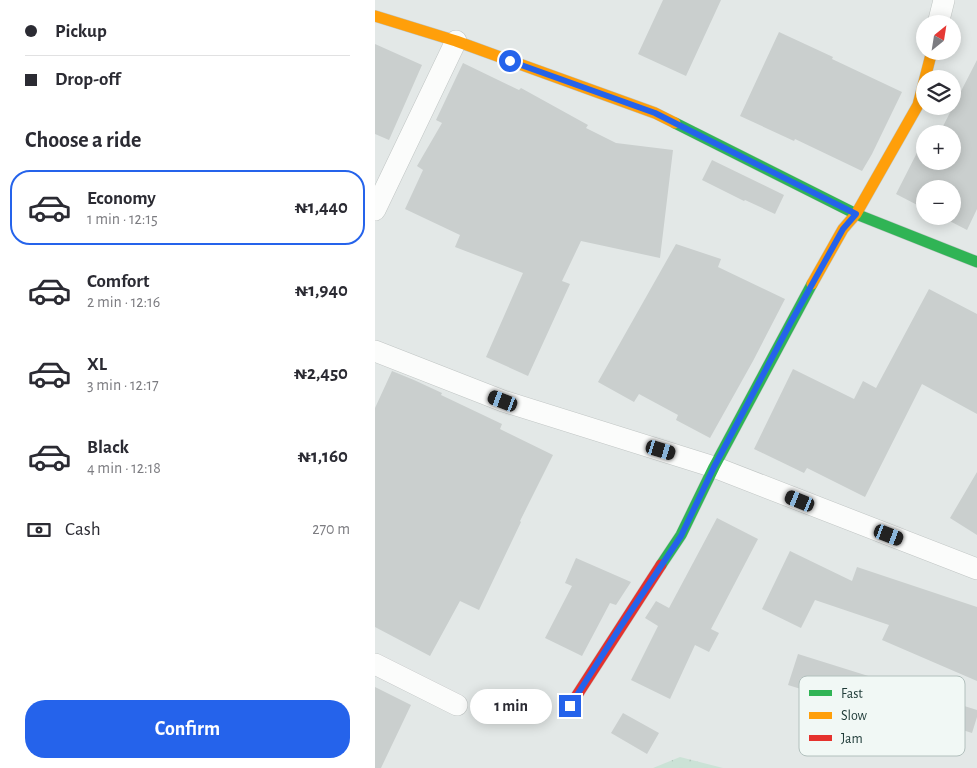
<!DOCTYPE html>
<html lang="en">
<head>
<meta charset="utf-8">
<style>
	body { margin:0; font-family:"Alegreya Sans",sans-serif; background:#f2f2f3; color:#2b2b33; height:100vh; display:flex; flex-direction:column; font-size:19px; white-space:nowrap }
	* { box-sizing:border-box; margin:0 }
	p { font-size:16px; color:#7c7c81 }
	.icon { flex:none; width:28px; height:28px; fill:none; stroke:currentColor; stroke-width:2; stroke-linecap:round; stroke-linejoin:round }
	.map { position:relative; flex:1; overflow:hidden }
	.side { display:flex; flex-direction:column; background:#fff; width:375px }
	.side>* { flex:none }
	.top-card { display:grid; align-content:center; height:110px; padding:0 25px; background:#fff }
	.needle { width:32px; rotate:30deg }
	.buttons { position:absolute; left:541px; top:15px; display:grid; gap:10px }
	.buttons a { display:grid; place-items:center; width:45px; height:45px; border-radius:50%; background:#fff; box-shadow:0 2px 12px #0003; font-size:25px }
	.end { position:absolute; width:22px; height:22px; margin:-11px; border:6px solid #2563eb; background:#fff; box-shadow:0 0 0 2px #fff }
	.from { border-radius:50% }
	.bubble { position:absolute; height:35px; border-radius:18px; background:#fff; box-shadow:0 2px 12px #0003; font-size:16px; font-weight:600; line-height:35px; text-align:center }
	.car { position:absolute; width:15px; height:30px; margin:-15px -8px; border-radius:6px; box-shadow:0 0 4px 1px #0007; background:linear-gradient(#222 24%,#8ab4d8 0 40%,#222 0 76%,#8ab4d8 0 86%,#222 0) }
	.top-card b { display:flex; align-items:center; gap:18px; height:48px; font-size:19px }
	.top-card b+b { border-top:1px solid #e1e1e2 }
	.top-card i { width:12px; height:12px; background:#2b2b33 }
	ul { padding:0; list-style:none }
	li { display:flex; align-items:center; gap:15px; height:75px; margin:0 10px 8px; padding:0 15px; border:2px solid transparent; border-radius:20px }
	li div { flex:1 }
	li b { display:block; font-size:19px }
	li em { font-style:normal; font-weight:600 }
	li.selected { border-color:#2563eb }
	li>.icon { width:45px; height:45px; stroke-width:1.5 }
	h2 { padding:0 25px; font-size:22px; line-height:60px }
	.pay { display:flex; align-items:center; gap:12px; height:55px; padding:0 25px; font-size:19px }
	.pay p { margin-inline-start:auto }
	.cta { display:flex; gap:10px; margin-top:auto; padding:10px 25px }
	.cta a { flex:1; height:58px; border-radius:20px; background:#2563eb; color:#fff; font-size:20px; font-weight:600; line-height:58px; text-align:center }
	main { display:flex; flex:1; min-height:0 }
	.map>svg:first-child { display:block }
</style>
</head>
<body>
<main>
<section class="side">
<div class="top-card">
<b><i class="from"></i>Pickup</b>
<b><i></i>Drop-off</b>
</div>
<h2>Choose a ride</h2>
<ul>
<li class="selected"><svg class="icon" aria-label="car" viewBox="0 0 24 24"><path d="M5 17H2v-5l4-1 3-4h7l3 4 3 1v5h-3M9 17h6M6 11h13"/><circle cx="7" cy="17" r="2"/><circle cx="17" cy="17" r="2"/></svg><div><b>Economy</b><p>1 min · 12:15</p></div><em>₦1,440</em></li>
<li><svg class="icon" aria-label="car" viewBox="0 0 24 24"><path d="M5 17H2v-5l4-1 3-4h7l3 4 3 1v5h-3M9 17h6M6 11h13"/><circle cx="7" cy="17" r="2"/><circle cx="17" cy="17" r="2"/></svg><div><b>Comfort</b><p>2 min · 12:16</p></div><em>₦1,940</em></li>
<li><svg class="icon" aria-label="car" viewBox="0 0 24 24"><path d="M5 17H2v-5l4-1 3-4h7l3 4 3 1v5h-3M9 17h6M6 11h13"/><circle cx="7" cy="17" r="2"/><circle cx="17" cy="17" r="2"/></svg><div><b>XL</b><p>3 min · 12:17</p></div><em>₦2,450</em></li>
<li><svg class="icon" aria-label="car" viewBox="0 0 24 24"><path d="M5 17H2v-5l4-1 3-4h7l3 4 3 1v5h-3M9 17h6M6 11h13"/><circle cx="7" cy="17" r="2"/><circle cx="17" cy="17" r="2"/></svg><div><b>Black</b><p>4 min · 12:18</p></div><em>₦1,160</em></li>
</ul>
<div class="pay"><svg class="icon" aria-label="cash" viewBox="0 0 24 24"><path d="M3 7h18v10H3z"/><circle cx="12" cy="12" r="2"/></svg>Cash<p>270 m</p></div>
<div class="cta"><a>Confirm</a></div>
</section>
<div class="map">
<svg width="602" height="768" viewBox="0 0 602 768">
	<defs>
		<pattern id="forest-crowns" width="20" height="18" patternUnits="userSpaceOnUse" patternTransform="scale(1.25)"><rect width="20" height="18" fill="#cbe2d6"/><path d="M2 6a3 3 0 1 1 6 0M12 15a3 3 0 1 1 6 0" fill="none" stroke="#aec3b8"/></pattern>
	</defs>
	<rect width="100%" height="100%" fill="#e3e8e7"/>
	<!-- forest -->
	<path fill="url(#forest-crowns)" d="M305,757L348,768H278Z"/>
	<!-- building -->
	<path fill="#cacfce" d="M288,0H346L311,76L263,54Z
		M404,32L458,57L457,59L527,92L497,154L487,171L420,139L419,141L365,116Z
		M0,44L47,65L14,140L0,134Z
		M602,60V209L592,230L565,216H578V189H550V209L521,194L550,137V161H578V134H564Z
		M88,63L144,90L146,88L213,125L211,128L241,143L298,150L285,258L206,241L187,281L195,284L153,376L111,357L148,273L80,247L85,235L30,209L48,170L42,166L67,123L61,120Z
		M337,160L409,195L400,214L370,200L369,201L327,180Z
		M301,244L346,259L343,267L410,299L378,361L335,438L301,420L303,415L264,394L259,402L223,382Z
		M554,289L602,314V414L547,384L490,497L432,468L429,473L379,449L418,369L479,399L488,381L501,388Z
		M17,371L39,380L67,393L66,395L127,424L125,429L178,455L145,521L146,522L104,610L85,601L55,656L0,627V408Z
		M602,472V535L575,518Z
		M342,518L383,539L336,629L344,633L334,652L320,645L295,699L256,680L283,626L270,618L281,601L294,608Z
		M415,551L477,581L482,567L602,607V681L507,640L514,625L440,600L426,628L387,609Z
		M201,558L256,582L241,605L235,603L207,656L170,638L197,586L190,583Z
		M423,654L602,710V717L597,733L547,717L545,726L413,685Z
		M0,687L36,705L6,768H0Z
		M248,713L284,733L272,754L236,733Z"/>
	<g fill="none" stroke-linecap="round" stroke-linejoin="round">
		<!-- street casing -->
		<g stroke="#c0c5c4" stroke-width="22">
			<path id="street" d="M563,24L569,0
				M0,210L81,41
				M0,351L128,401L339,467L602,569
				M0,664L82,705"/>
		</g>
		<!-- fast casing -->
		<g stroke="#bec6c4" stroke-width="12">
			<path id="fast" d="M300,123L481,214L602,262
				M286,565L306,535L339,467L437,284"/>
		</g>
		<!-- slow casing -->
		<g stroke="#bec6c4" stroke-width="12">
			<path id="slow" d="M0,16L81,41L280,113L300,123
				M437,284L468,229L481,214L543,105L557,51"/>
		</g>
		<!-- jam casing -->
		<g stroke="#bec6c4" stroke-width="12">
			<path id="jam" d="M195,706L286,565"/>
		</g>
		<!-- street -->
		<use href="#street" stroke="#fbfcfb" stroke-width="21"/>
		<!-- fast -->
		<use href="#fast" stroke="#30b455" stroke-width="11"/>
		<!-- slow -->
		<use href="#slow" stroke="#ff9f0a" stroke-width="11"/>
		<!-- jam -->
		<use href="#jam" stroke="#e5322d" stroke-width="11"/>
	</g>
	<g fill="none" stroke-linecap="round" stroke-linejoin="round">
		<!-- route -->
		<path stroke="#2563eb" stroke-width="6" d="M135,61L280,113L481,214L468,229L416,322L339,467L306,536L246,626L195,706"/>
	</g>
	<!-- legend -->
	<rect x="424" y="676" width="166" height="80" rx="8" fill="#f1f8f5" stroke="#b2c0bd" stroke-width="1"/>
	<rect x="434" y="690" width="23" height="6" fill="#30b455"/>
	<rect x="434" y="712" width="23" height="7" fill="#ff9f0a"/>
	<rect x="434" y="735" width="23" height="6" fill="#e5322d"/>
	<g font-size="14" fill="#203c39">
		<text x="466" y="698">Fast</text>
		<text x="466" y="720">Slow</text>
		<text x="466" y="743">Jam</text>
	</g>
</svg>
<div class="buttons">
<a><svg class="needle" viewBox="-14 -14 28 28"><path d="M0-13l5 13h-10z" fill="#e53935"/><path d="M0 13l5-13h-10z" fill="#7c7c81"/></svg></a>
<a><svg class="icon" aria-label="layers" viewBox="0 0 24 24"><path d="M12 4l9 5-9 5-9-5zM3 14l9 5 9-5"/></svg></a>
<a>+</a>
<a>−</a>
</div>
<i class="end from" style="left:135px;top:61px"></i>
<i class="end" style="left:195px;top:706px"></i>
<div class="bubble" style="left:95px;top:689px;width:82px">1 min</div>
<i class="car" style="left:128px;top:401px;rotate:291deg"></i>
<i class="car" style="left:286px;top:450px;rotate:107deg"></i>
<i class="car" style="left:425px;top:501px;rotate:292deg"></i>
<i class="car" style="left:514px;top:535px;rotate:111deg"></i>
</div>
</main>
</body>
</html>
